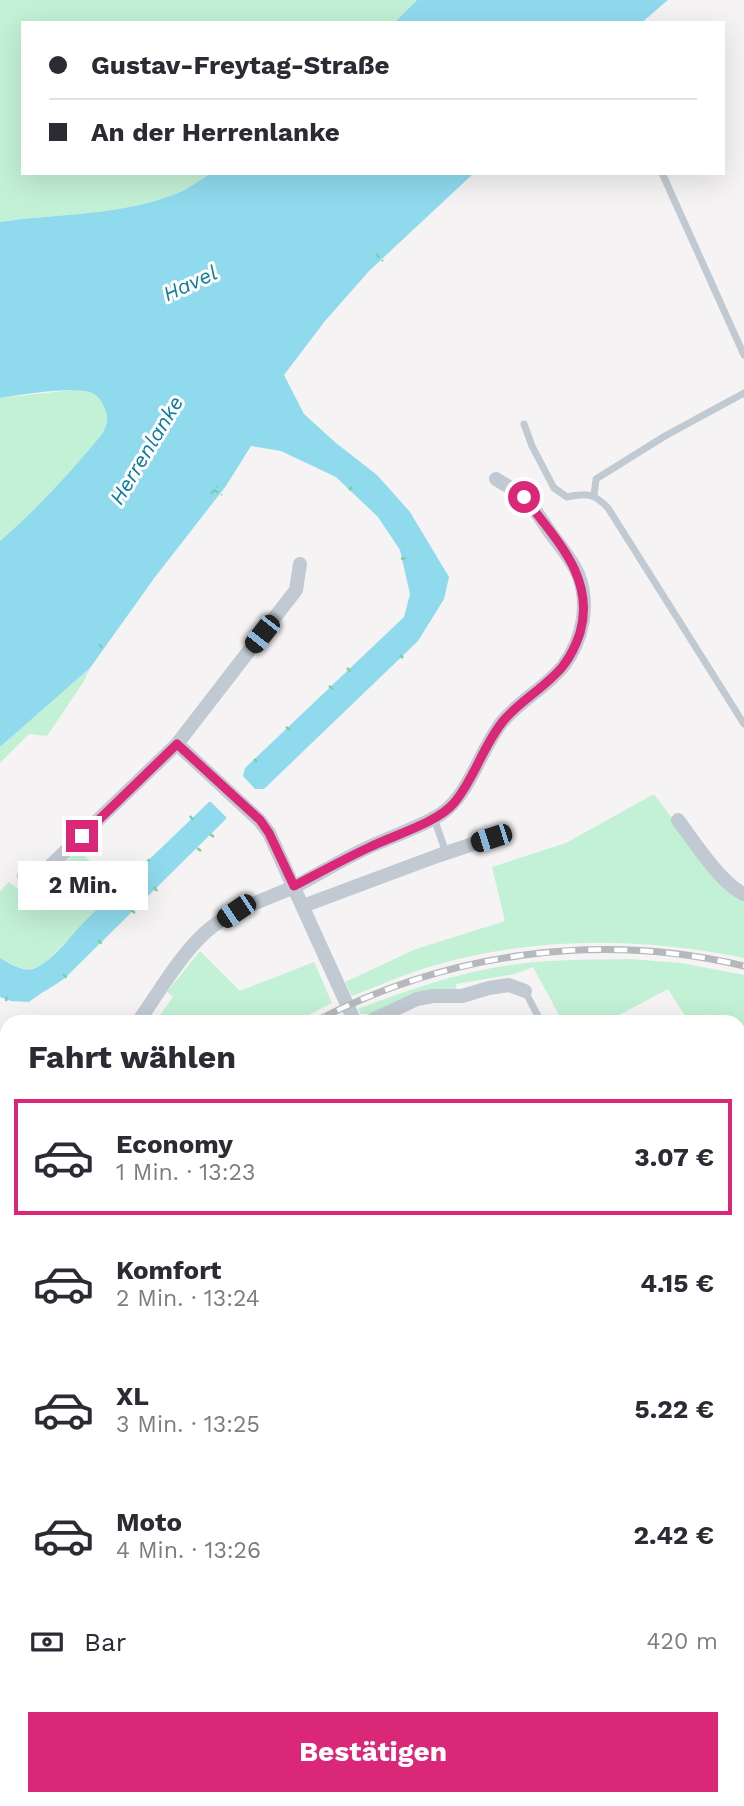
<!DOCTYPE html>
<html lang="de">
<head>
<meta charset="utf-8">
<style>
	body { margin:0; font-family:"Work Sans",sans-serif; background:#f7f7f7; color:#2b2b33; height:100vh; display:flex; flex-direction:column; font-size:26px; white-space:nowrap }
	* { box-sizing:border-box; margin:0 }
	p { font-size:23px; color:#7c7c81 }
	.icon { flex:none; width:38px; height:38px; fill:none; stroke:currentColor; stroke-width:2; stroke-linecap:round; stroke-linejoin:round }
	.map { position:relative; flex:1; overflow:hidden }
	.drawer { position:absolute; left:0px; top:1015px; width:746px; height:791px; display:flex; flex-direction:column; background:#fff; border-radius:21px 21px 0 0; box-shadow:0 7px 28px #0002 }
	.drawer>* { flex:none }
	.hud { position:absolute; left:21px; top:21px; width:704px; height:154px; border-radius:0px; box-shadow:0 7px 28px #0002; display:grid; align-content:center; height:154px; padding:0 28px; background:#fff }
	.end { position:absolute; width:32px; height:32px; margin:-16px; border:9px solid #db2777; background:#fff; box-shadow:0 0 0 4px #fff }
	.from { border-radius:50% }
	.bubble { position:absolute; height:49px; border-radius:0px; background:#fff; box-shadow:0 7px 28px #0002; font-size:23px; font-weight:700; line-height:49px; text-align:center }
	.car { position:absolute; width:21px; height:42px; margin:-21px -10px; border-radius:9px; box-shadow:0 0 5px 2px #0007; background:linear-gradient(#222 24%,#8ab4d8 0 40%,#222 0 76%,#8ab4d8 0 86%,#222 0) }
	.hud b { display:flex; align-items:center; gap:24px; height:66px; font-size:26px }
	.hud b+b { border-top:2px solid #e1e1e2 }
	.hud i { width:18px; height:18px; background:#2b2b33 }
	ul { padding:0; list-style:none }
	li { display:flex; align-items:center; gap:21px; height:116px; margin:0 14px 10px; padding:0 14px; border:4px solid transparent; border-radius:0px }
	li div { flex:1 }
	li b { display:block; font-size:26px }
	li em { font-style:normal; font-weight:700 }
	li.active { border-color:#db2777 }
	li>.icon { width:63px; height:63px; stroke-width:1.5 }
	h2 { padding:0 28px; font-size:32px; line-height:84px }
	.pay { display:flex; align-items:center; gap:18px; height:77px; padding:0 28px; font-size:26px }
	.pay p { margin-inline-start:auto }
	.action { display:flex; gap:14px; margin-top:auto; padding:14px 28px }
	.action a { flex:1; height:80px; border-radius:0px; background:#db2777; color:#fff; font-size:28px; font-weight:700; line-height:80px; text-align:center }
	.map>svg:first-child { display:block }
</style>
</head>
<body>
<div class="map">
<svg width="744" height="1806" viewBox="0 0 744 1806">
	<rect width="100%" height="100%" fill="#f5f3f3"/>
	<!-- commercial -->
	<path fill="#fdf9ef" d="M0,1225L7,1233V1544H0Z
		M739,1590H744V1806H706L707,1799H738Z"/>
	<!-- green -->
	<path fill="#c3f1d5" d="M0,0H417L394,23H23V173H211C200,180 190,188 178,193C122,216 59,213 0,222Z
		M73,390C79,391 86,391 91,393C108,399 110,419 103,433C71,472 38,508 0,541V398Z
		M90,668L84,681L47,736L29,734L0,763V747Z
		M654,794L711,871L744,899V958C641,937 534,936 432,966C405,974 378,986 352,996L345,982L416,949L505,921L492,867L566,843Z
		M78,850L119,888L48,960C27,975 21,969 0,958V891L9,882L27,897Z
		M200,951L240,991L314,962L332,1003L295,1022H155L173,997L167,992Z
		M630,959L681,963L744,975V1102L739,1093L738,1022H689L668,989L606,1022H563L533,967L515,974L456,984V989L414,994L369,1014H361L358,1009C416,987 475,967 537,962C568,959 599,960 630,959Z"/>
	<!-- water -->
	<path fill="#90daee" d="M417,0H668L641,23H394Z
		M211,173H474L369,271L325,321L284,375L304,414L336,443L377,475L410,512L449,577L444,599L418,641L264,789H255L243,776L245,768L404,617L410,594L400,550L378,517L336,477L281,451L251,446L226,486L155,577L90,668L0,747V541C38,508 71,472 103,433C107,425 109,415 104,407C102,402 99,397 94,394C75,385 22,395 0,398V222C59,213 122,216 178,193C190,188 200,180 211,173Z
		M209,802H211L226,817V819L65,978C53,987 40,993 29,1002L11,1001L0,997V958C11,964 23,973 35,968C53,961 71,935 85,921C126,881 168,842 209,802Z"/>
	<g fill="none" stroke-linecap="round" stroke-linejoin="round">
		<!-- path -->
		<path stroke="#7ad0a6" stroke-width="2.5" stroke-dasharray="5 3.5" stroke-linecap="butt" d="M376,254L383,261
			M214,490L222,495
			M349,490L352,487
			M211,494L217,486
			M401,559L408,557
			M99,644L104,650
			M400,655L403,658
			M347,668L351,672
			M329,686L333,689
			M286,727L290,730
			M254,759L257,762
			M190,816L193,820
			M210,834L214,837
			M197,848L201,851
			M146,863L152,857
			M154,887L157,891
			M131,910L135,913
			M98,940L103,945
			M63,974L67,978
			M6,1001L7,997
			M0,1134L7,1133"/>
		<!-- service -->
		<path stroke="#c1cad2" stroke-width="7" d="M662,173L744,355
			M524,424L532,446L554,488L567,497C587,493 594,493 608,508L744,724
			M594,496L596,479L665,436L744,393
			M434,818L446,853
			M525,991L541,1022
			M738,1146L744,1156
			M738,1216L744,1241
			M0,1279L7,1280"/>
		<!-- minor -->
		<path stroke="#c1cad2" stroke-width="14" d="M177,744L259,820L269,833L355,1022
			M678,820C693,840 721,884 744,894
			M24,876L47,869L177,744L296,590L300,564
			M303,906L437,856L491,838
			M138,1022C160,991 183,949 213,926C237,908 266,899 294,887C319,874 343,859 369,847C392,836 419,828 441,814C470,794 480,750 502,722C520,700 547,687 564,665C583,639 590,604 578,574C572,560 561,547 552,535C543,523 534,506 523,496C516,490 505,485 496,479
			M368,1022L417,999L433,996H462L489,988L509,985L525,991
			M738,1215H744
			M156,1806L157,1799
			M586,1806L608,1801"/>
		<!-- primary -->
		<path stroke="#b3c2d1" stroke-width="23" d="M0,1556L7,1555
			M738,1577H744"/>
		<!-- rail casing -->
		<g stroke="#b5b8bd" stroke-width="7">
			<path id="rail" d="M314,1022C446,953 599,931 744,966
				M0,1188L7,1184"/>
		</g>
		<!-- rail -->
		<use href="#rail" stroke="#fff" stroke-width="4.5" stroke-dasharray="13" stroke-linecap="butt"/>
	</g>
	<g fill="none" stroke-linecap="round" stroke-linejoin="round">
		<!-- route -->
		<path stroke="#db2777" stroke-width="9" d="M82,836L177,744L260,820L269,833L294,886C319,873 344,859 370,847C394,835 437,823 454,803C475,778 483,745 504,720C521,700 546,687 563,666C570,657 576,645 580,633C596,577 555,539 524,497"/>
	</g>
	<g text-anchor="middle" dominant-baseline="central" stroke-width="6" stroke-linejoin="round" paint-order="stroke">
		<!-- water labels -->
		<g font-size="21" font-style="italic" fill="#0c7c9b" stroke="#fff">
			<text transform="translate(190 283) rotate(-25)">Havel</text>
			<text transform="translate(146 450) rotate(-59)">Herrenlanke</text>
		</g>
	</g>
</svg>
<i class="end from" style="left:524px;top:497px"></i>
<i class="end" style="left:82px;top:836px"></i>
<div class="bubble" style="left:18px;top:861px;width:130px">2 Min.</div>
<i class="car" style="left:262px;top:634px;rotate:218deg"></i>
<i class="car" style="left:491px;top:838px;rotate:252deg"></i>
<i class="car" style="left:236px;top:911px;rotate:236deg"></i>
<div class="hud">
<b><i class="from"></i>Gustav-Freytag-Straße</b>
<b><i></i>An der Herrenlanke</b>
</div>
<section class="drawer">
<h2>Fahrt wählen</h2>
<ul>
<li class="active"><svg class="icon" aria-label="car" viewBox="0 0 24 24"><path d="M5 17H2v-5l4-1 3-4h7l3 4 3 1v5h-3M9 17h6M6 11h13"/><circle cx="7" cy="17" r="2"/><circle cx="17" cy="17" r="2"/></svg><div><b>Economy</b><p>1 Min. · 13:23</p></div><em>3.07 €</em></li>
<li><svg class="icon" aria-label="car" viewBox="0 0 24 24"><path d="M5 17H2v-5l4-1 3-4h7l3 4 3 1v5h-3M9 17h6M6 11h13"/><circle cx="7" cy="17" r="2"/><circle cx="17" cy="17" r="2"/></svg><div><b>Komfort</b><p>2 Min. · 13:24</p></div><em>4.15 €</em></li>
<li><svg class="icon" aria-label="car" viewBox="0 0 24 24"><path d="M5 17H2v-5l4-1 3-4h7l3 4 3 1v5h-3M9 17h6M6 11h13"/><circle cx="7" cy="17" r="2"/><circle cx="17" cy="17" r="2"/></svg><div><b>XL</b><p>3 Min. · 13:25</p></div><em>5.22 €</em></li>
<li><svg class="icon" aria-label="car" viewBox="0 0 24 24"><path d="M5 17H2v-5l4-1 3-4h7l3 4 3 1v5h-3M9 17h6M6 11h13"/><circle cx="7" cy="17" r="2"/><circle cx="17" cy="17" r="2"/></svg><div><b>Moto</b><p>4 Min. · 13:26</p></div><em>2.42 €</em></li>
</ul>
<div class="pay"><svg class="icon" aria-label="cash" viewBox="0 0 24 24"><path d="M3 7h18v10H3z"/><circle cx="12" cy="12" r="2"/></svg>Bar<p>420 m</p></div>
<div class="action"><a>Bestätigen</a></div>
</section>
</div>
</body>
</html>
